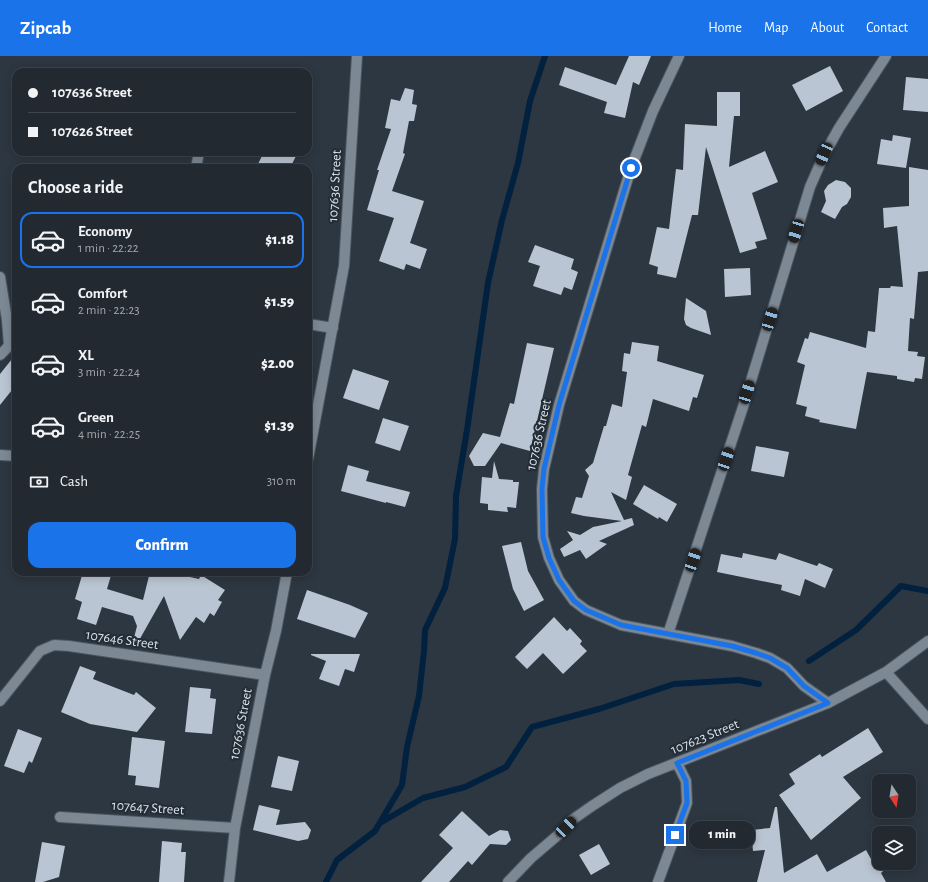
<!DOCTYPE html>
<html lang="en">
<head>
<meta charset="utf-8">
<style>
	body { margin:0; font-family:"Alegreya Sans",sans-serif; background:#2a3139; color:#f1f3f6; height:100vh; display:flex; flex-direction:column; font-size:15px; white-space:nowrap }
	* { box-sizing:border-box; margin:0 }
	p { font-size:13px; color:#a2a6ab }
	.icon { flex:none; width:22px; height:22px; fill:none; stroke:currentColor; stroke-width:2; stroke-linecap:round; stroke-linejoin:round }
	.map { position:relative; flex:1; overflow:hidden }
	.sheet { position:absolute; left:12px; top:108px; width:300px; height:412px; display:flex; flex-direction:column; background:#222931; border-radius:12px; box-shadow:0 2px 10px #0003,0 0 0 1px #3f454d }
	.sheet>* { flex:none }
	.banner { position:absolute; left:12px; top:12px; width:300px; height:88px; border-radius:12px; box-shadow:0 2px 10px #0003,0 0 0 1px #3f454d; display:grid; align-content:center; height:88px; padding:0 16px; background:#222931 }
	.needle { width:26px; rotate:168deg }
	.tools { position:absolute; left:872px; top:718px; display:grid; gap:8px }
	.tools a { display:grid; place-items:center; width:44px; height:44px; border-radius:8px; background:#222931; box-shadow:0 2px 10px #0003,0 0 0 1px #3f454d; font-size:20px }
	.end { position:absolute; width:18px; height:18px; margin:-9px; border:5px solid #1a73e8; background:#fff; box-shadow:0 0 0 2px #fff }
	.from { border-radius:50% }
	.bubble { position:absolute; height:28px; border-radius:12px; background:#222931; box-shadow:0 2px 10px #0003,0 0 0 1px #3f454d; font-size:13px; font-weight:800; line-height:28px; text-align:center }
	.car { position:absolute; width:12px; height:24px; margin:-12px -6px; border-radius:5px; box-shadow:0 0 3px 1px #0007; background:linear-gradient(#222 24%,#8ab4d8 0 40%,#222 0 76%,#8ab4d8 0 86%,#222 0) }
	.banner b { display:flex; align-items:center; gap:14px; height:38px; font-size:15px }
	.banner b+b { border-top:1px solid #3f454d }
	.banner i { width:10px; height:10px; background:#f1f3f6 }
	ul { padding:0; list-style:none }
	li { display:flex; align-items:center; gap:12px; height:56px; margin:0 8px 6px; padding:0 8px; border:2px solid transparent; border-radius:12px }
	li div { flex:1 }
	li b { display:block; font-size:15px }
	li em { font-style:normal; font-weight:800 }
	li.active { border-color:#1a73e8 }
	li>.icon { width:36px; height:36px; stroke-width:1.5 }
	h2 { padding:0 16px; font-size:18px; line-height:48px }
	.pay { display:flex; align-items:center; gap:10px; height:44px; padding:0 16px; font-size:15px }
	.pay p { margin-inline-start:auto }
	.button { display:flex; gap:8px; margin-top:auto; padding:8px 16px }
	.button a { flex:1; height:46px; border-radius:12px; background:#1a73e8; color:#fff; font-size:16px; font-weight:800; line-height:46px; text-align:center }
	header { display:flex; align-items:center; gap:24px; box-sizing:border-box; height:56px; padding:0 20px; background:#1a73e8; color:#fff }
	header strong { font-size:19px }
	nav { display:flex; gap:22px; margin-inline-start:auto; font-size:14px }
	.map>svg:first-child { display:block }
</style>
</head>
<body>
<header>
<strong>Zipcab</strong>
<nav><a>Home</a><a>Map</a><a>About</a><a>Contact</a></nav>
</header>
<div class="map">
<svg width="928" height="826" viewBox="0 0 928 826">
	<rect width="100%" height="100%" fill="#2d3741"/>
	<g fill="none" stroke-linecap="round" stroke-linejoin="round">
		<!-- stream -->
		<path stroke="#01213e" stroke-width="6" d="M809,605L856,574L901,530L928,535
			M380,767L423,742L465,731L506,711L532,671L599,653L674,628L739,624L759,628
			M326,826L337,804L375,775L402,729L407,691L419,640L424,595L425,574L445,532L455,483L456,440L467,374L488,227L502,164L518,107L530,45L545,0"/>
	</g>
	<!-- building -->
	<path fill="#b9c5d2" d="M629,0H651L639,29L633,26L625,62L604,57L607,46L559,29L565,11L616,29Z
		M830,10L843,35L806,55L792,29Z
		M906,21L928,23V56L903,54Z
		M405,32L414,34L412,48L417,49L414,65H409L403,97L405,98L392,135L424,145L410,187L427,193L420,213L406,208L404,214L379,205L394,162L367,154L379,114H377L391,73L385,72L391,43L400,45Z
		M717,36H740V60H734L729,111L765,95L778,126L752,137L767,183L755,186L757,192L740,197L706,91L698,159H692L676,222L657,218L658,211L649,208L657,171L669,173L676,113L683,114L685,68L717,70Z
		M893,79L911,82L906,112L877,108L881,83L892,85Z
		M264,96H298L290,112H256Z
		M909,111L928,114V215L918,216L914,263L910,262L908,295L918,296L917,300L925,301L922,323L915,322L914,326L897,323V320L867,316L856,373L819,366L820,364L805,360L807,351L796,348L805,309L797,306L805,282L808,283L810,276L866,292L868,275L875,276L879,232H890L891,230L903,231L897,170L884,172L883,152L909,150Z
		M836,124L845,126L851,132V141L847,148L842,151L835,163L821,156L826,145L824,135L828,129Z
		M535,189L574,203L571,213L578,216L572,234L564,231L561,239L533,230L540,210L528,206Z
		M750,212L751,239L725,241L724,213Z
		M686,242L706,255L711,279L691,272L686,269L684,263Z
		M632,286L659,290L657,305L704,319L697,342L693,341L689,355L653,343L646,371L642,369L628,419L632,421L626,444L611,436L624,464L632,462L634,469L599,485L607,488L586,503L580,494L564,501L560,493L573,484L567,475L580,479L593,471L622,465L584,460L571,457L576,441L582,442L589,420L585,414L593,407L604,370H606L612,348L622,351L627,316L622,315L624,297L630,298Z
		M527,287L554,292L530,395L501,387L485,410H474L469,400L483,377L500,381L510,347L514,348Z
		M16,298V329L0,349V318Z
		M353,313L389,325L379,354L343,342Z
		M383,362L409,370L400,395L375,387Z
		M756,390L789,396L784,421L751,415Z
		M494,405L499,423L513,424V426H519L516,452L507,451L508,456L488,454V448L480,447L482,421L492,422Z
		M348,409L369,415L366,425L410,436L405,451L386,446V447L341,435Z
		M644,429L677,448L667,466L659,461L658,463L633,448Z
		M521,486L528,515L544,544L524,555L513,533L502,490Z
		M743,497L776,504L779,497L817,510L819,507L833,513L825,532L805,523L800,540L781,534L782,529L717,516L721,498L742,502Z
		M83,516H112L107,533L143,544L150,516H177L176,518L199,523L201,519L225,534L218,544L222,546L214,560L210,557L204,567L196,561L180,584L164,540L137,588L133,586L137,570L133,560L102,551L96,569L77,563L82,546L75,543Z
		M307,534L350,549L368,557L355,582L297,563Z
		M554,561L567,575L570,572L582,585L580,588L587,595L563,618L543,597L527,613L515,601Z
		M311,598H360L354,616L345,613L339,630L319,623L326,605L311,599Z
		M80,610L96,616L93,623L134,639L136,636L156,652L137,676L90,668L61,656Z
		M190,631L211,633L210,642L216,643L212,678L185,676Z
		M868,672L883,696L843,721L861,742L811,784L779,739L795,728L789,718L820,698L822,701Z
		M18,673L42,682L32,707L29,705L24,717L4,710Z
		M132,681L165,685L159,732L135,729L136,720L128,719Z
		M278,700L299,705L292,735L271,731Z
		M259,749L280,754L276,769L305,766L311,774L308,783L298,785L253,774Z
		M775,751H777L784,817L817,798L827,816L866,794L871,803L876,800L884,814L881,817L886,826H757L765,794L753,795L751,774L770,772Z
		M462,755L489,780L500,774L508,775L511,784L506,789L490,788L472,809L468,805L449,826H421L453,792L439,779Z
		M162,785L182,787L181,796H186L184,826H159Z
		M42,786L65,790L59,821L43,826H35Z
		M599,788L610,808L591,819L579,799Z"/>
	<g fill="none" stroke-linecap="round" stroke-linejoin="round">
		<!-- minor casing -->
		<g stroke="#4c565e" stroke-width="12">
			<path id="minor" d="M679,0L653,55L631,112L559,349L544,413L542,433L543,481L549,502L559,524L574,545L586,554L621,569L732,590L756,597L770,602L787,612L804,630L828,647
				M196,112L199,96
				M0,221L7,264L9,289L6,293L0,299
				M308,268L333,272
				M0,399L16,400
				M308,403L344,210L357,0
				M668,578L743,351L810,131L824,99L839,72L886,0
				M886,616L928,663
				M0,645L40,595L54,589L69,590L265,619
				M60,761L235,772
				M229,826L235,772L265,619L276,575L287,516
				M508,826L531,802L558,779L572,764L592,750L620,732L648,718L828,647L886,616L928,585
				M658,826L687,747L686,725L677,707"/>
		</g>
		<!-- minor -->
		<use href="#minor" stroke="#7c8894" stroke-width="10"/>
	</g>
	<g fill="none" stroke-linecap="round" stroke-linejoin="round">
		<!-- route -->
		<path stroke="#1a73e8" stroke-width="5" d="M631,112L559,349L544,413L542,433L543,481L549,502L559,524L574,545L586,554L621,569L732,590L756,597L770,602L787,612L804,630L828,647L677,707L686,725L687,747L675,779"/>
	</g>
	<g text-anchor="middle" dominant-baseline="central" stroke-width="4" stroke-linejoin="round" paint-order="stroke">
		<!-- street labels -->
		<g font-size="14" fill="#dbe2e8" stroke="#232d37">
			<text transform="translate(335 130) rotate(-87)">107636 Street</text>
			<text transform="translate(539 379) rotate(-77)">107636 Street</text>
			<text transform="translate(122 584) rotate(8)">107646 Street</text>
			<text transform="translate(241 668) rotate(-79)">107636 Street</text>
			<text transform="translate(705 681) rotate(-22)">107623 Street</text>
			<text transform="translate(148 752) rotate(4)">107647 Street</text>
		</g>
	</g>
</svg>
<div class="tools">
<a><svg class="needle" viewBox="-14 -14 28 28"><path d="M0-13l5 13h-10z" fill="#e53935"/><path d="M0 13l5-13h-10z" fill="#a2a6ab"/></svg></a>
<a><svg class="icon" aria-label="layers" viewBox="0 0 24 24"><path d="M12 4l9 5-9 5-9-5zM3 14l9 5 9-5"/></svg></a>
</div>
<i class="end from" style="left:631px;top:112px"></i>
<i class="end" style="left:675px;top:779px"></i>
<div class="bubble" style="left:689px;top:765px;width:66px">1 min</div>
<i class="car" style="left:824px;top:98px;rotate:204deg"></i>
<i class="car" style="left:796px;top:175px;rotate:197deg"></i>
<i class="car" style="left:770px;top:263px;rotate:17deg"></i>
<i class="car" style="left:747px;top:336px;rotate:17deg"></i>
<i class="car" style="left:726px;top:403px;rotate:18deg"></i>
<i class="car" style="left:693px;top:504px;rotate:18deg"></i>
<i class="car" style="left:566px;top:771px;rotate:44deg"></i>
<div class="banner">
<b><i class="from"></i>107636 Street</b>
<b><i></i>107626 Street</b>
</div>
<section class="sheet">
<h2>Choose a ride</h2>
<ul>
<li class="active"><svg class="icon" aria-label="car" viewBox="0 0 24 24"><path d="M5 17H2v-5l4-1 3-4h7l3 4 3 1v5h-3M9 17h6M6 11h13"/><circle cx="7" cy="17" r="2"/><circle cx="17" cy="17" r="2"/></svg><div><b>Economy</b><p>1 min · 22:22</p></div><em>$1.18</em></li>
<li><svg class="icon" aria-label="car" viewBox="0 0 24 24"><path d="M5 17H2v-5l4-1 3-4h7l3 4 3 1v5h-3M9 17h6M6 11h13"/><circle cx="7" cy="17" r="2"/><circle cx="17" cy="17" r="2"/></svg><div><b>Comfort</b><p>2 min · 22:23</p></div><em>$1.59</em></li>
<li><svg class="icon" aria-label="car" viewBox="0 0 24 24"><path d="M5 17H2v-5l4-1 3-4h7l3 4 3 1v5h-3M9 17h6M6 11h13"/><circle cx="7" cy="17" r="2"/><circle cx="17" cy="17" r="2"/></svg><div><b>XL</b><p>3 min · 22:24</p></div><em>$2.00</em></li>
<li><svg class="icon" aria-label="car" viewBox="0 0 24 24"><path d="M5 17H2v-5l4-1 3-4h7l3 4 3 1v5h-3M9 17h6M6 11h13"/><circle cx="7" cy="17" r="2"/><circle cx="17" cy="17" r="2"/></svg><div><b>Green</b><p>4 min · 22:25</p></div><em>$1.39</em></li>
</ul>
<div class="pay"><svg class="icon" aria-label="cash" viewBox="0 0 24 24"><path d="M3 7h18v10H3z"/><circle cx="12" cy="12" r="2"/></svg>Cash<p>310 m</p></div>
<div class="button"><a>Confirm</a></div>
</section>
</div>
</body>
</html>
